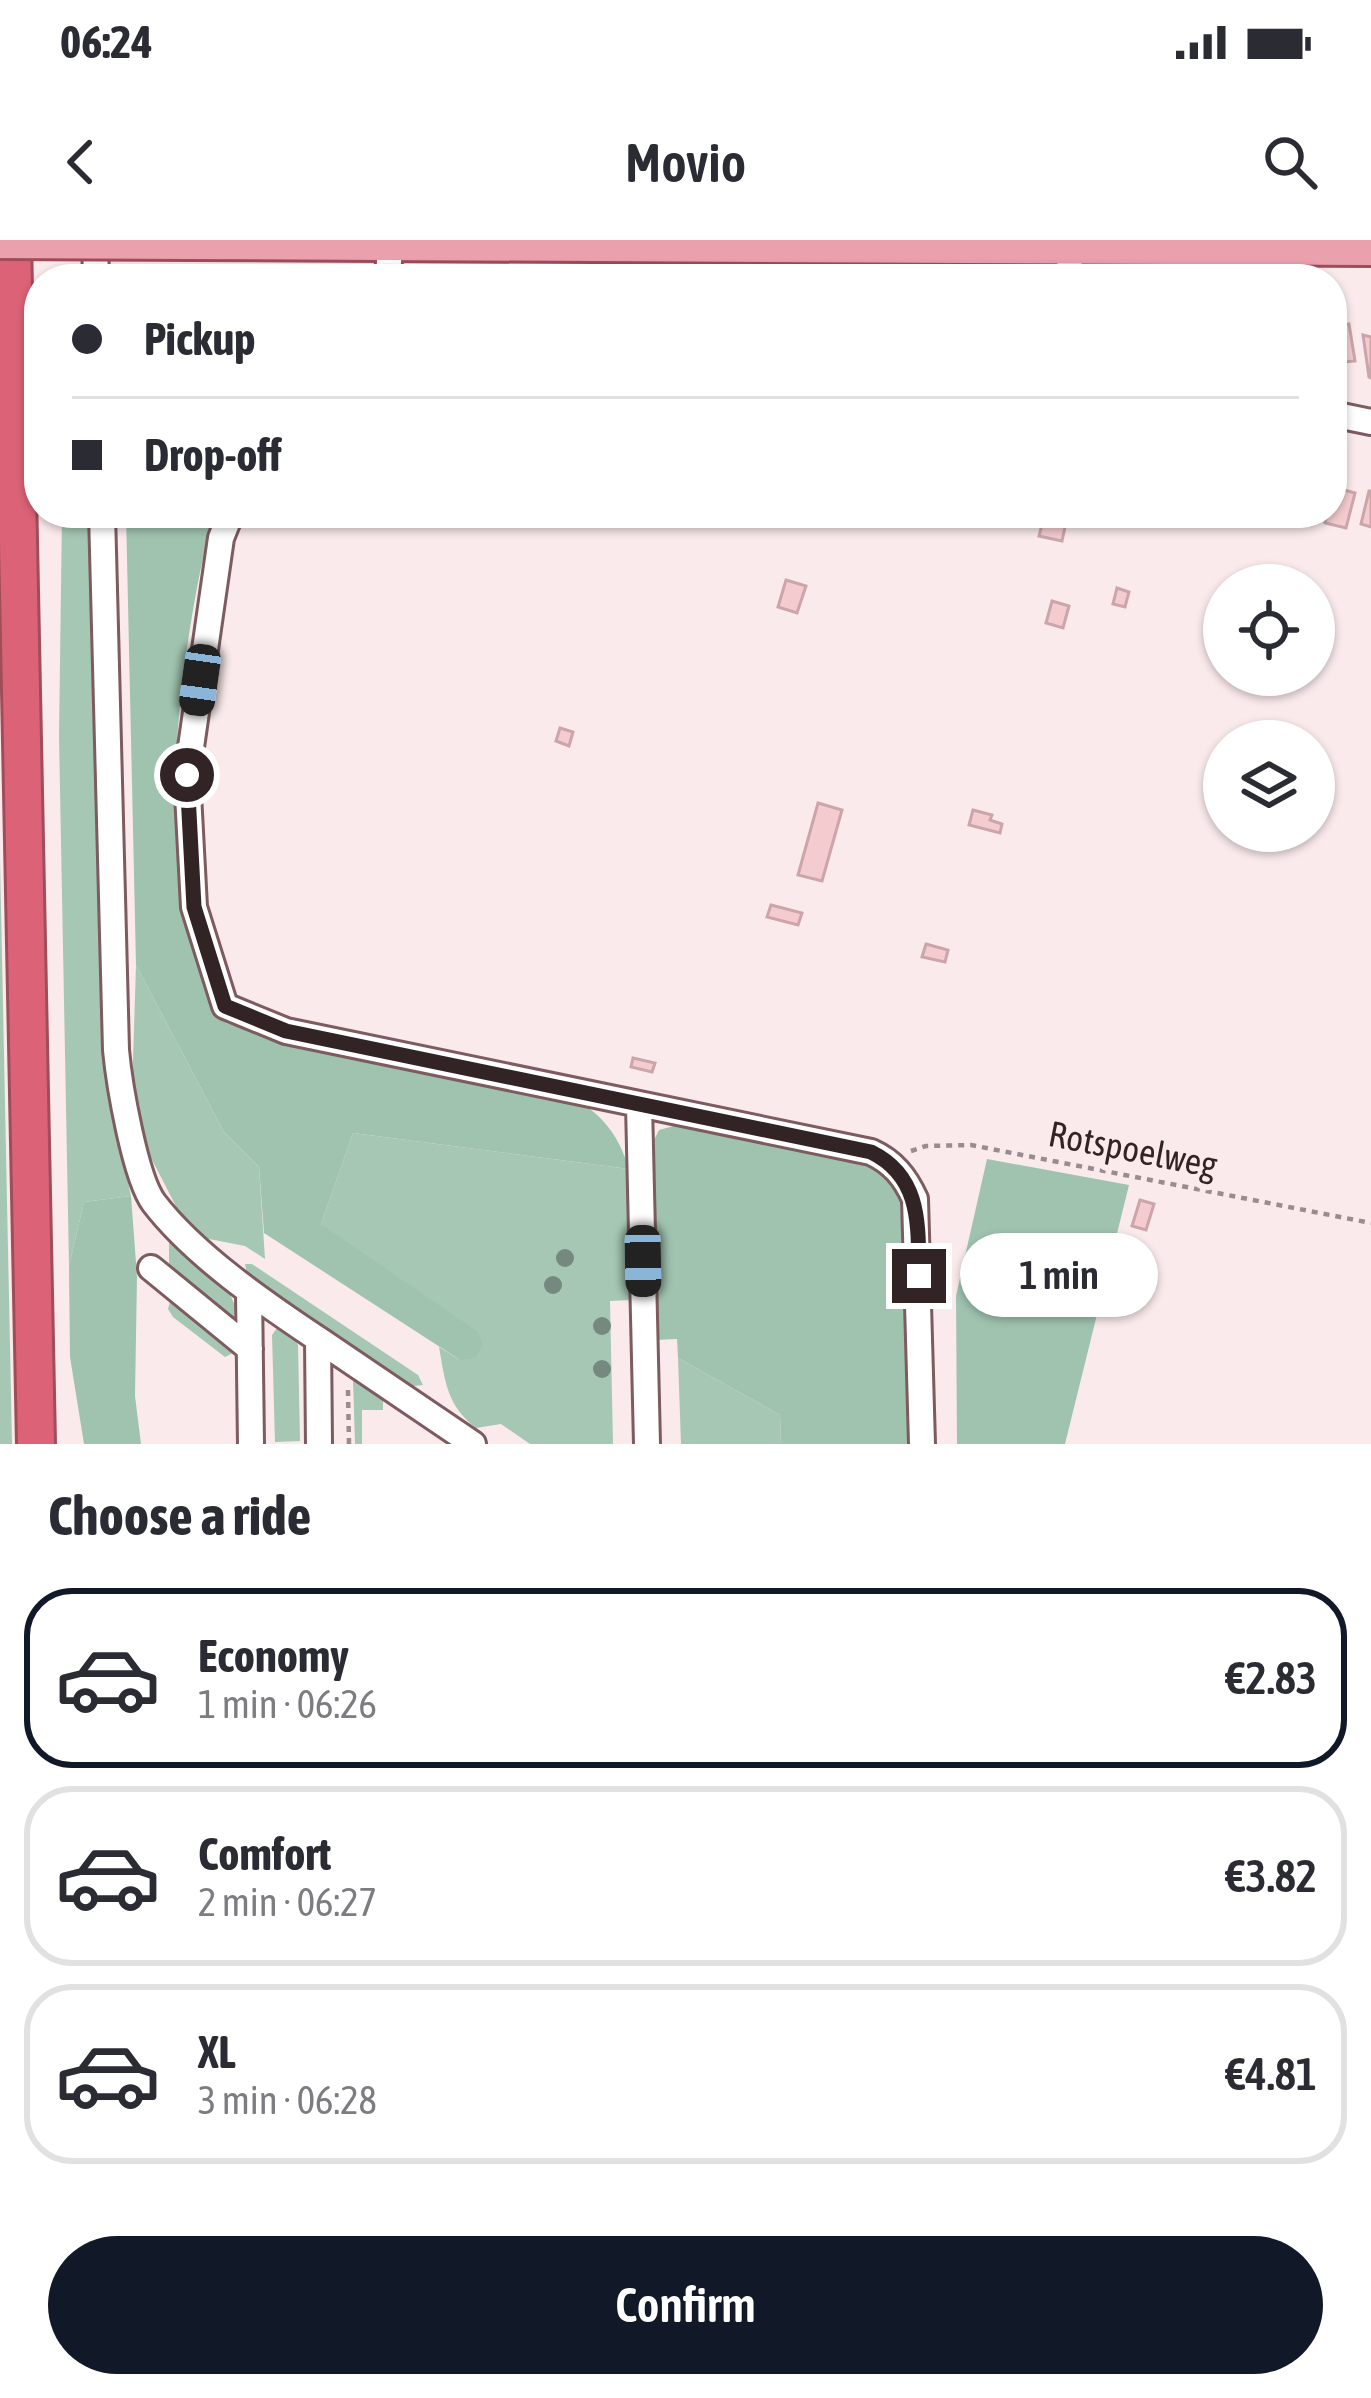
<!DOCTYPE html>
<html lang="en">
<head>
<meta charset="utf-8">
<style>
	body { margin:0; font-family:"Asap Condensed",sans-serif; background:#f2f2f3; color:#2b2b33; height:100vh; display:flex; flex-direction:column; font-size:45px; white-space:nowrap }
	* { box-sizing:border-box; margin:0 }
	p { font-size:39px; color:#7c7c81 }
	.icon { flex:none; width:66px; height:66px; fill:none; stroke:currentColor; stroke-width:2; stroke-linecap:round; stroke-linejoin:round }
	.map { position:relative; height:1204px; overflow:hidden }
	.drawer { display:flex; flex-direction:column; background:#fff; flex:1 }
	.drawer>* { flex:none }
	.guide { position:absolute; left:24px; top:24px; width:1323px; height:264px; border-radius:48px; box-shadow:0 3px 9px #0004; display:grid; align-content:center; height:264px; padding:0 48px; background:#fff }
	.fabs { position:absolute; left:1203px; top:324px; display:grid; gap:24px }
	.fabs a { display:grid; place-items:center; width:132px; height:132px; border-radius:50%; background:#fff; box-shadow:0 3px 9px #0004; font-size:60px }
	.end { position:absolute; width:54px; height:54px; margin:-27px; border:15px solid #322325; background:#fff; box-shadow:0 0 0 6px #fff }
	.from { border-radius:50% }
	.bubble { position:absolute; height:84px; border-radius:42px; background:#fff; box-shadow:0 3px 9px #0004; font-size:39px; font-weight:600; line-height:84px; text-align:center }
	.car { position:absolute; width:36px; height:72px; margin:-36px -18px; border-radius:15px; box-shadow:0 0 9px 3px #0007; background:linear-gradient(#222 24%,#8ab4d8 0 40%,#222 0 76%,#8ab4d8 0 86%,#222 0) }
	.guide b { display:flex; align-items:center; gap:42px; height:114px; font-size:45px }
	.guide b+b { border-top:3px solid #e1e1e2 }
	.guide i { width:30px; height:30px; background:#2b2b33 }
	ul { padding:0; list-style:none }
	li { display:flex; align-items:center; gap:36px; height:180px; margin:0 24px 18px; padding:0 24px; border:6px solid #e1e1e2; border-radius:48px }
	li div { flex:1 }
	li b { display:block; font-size:45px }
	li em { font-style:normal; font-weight:600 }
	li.on { border-color:#111827 }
	li>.icon { width:108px; height:108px; stroke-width:1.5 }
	h2 { padding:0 48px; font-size:54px; line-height:144px }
	.cta { display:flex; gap:24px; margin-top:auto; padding:24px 48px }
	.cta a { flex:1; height:138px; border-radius:72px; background:#111827; color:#fff; font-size:48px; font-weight:600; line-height:138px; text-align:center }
	.status { display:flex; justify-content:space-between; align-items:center; height:84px; padding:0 60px; background:#fff; direction:ltr }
	.status svg { height:33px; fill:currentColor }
	header { display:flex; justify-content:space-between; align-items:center; height:156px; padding:0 48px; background:#fff; font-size:54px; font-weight:600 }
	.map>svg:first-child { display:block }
</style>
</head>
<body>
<div class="status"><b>06:24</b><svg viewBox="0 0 49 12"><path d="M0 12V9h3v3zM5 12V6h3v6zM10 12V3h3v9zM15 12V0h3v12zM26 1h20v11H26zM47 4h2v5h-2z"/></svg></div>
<header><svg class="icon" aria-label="back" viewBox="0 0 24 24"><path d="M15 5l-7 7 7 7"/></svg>Movio<svg class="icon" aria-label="search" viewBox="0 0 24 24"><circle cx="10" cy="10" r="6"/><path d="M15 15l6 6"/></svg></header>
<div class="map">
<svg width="1371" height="1204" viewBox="0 0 1371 1204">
	<rect width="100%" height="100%" fill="#faeaeb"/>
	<!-- green -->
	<path fill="#a5c7b4" d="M62,273H88L108,854L131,956L84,962L69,1026L59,496Z
		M0,620L12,1204H0Z
		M136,725L224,892L259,927L265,1019L245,1006L204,998L180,974L148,912L132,853Z
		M353,893L629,929L630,1060L610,1061L613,1204H530L501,1184L476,1188C447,1166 445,1141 439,1107L460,1120L321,984Z
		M169,998L230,1054L235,1066L234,1079L169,1028Z
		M245,1024H252L418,1135L423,1145L413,1146L247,1034Z
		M171,1058L234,1108L235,1112L225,1117L173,1077L168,1069Z
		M277,1088L293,1096L298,1105L300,1201L275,1202L272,1095Z
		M678,1118L780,1175L781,1204H681Z
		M353,1139L383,1160V1170H362V1204H355Z"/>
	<!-- forest -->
	<path fill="#a0c3b0" d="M328,25L354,39H121V30Z
		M126,273H213C179,415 143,655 226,783L327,814L583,864C608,881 620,900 629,929L353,893L321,984L478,1092L483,1105L475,1118L460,1120L264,993L259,927L224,892L136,725Z
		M685,883L866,923C889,932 897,943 903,966L912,1204H781L780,1175L678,1118L677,1099L655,1100L653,902L659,890Z
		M987,919L1129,945L1065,1204H957L956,1056Z
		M131,956L137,1036L135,1156L141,1204H84L70,1117L69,1026L84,962Z"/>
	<!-- building -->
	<path fill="#f4ccd0" stroke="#cba5a9" stroke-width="3" d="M1337,81L1344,124L1332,126V82Z
		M1349,84L1355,121L1344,122L1337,86Z
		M1363,95L1371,97V138L1369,137Z
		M1334,247L1355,253L1346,288L1325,283L1327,273H1332Z
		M1369,251H1371V287L1361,284Z
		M1045,273H1068L1062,301L1039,296Z
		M786,340L806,346L797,373L778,367Z
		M1117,348L1129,352L1125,367L1113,364Z
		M1052,361L1069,366L1063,388L1046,383Z
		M560,488L573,492L569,506L556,501Z
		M818,563L842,570L822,641L798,635Z
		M973,570L992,575L990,580L1002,584L1000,593L969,585Z
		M771,665L802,673L798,685L767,677Z
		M926,704L948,710L945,722L922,717Z
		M633,818L655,823L652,832L631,827Z
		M1140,960L1154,964L1146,990L1132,986Z"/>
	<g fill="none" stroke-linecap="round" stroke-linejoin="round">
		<!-- minor casing -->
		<g stroke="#7d5b5e" stroke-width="30">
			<path id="minor" d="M95,0L96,39
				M1068,8L1071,39
				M388,39L390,4
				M1332,174L1371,182
				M102,273L116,810C119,843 135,938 154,963C194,1015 264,1063 318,1099L319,1204
				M231,273L221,298L187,535L194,667L225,766L286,791L871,912C893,922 905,937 915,959L922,1204
				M639,865L647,1204
				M151,1028L250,1109
				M249,1053L251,1204
				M318,1099L473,1204"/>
		</g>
		<!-- major casing -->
		<g stroke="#a04d5a" stroke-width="36">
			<path id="major" d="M189,4L1371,10"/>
		</g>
		<!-- highway casing -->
		<g stroke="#a04d5a" stroke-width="42">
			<path id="highway" d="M12,0L36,1204"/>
		</g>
		<!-- path -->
		<path stroke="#9b8b8c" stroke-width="4.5" stroke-dasharray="6 6" stroke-linecap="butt" d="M911,911L926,906L971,905L1371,983
			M348,1150L349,1204"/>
		<!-- minor -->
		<use href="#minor" stroke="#fff" stroke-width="24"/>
		<!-- major -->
		<use href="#major" stroke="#eaa1ad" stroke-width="30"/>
		<!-- highway -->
		<use href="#highway" stroke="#dc6377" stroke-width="36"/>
		<!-- major-bridge casing -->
		<g stroke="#a04d5a" stroke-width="36" stroke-linecap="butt">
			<path id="major-bridge" d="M0,3L189,4"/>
		</g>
		<!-- major-bridge -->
		<use href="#major-bridge" stroke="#eaa1ad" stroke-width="30"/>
	</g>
	<!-- trees -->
	<g fill="#76897f">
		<circle cx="565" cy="1018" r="9"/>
		<circle cx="553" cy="1045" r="9"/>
		<circle cx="602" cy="1086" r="9"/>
		<circle cx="602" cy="1129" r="9"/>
	</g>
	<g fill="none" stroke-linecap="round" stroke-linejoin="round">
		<!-- route -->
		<path stroke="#322325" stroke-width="15" d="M187,535L194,667L225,766L286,791L871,912C922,937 918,986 919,1036"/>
	</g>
	<g text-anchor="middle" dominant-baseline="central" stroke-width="12" stroke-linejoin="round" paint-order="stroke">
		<!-- street labels -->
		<g font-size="36" fill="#322325" stroke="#faeaeb">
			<text transform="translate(1133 909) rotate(11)">Rotspoelweg</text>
		</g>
	</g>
</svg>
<div class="fabs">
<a><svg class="icon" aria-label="locate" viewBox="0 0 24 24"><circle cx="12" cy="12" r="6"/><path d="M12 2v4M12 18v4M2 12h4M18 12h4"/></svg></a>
<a><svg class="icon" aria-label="layers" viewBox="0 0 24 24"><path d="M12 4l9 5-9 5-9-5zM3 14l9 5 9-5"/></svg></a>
</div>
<i class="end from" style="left:187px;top:535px"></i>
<i class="end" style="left:919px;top:1036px"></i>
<div class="bubble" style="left:960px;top:993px;width:198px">1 min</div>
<i class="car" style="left:200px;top:440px;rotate:188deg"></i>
<i class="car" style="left:643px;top:1021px;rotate:179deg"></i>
<div class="guide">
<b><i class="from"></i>Pickup</b>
<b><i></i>Drop-off</b>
</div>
</div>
<section class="drawer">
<h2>Choose a ride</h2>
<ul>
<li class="on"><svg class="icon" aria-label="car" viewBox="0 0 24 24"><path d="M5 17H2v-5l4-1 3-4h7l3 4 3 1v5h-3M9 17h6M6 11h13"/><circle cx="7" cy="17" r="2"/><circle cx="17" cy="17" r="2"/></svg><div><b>Economy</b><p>1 min · 06:26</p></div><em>€2.83</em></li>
<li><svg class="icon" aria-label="car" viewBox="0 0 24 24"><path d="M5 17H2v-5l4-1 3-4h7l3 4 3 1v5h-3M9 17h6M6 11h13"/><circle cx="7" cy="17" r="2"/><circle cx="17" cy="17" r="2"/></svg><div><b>Comfort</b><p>2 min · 06:27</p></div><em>€3.82</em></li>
<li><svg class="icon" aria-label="car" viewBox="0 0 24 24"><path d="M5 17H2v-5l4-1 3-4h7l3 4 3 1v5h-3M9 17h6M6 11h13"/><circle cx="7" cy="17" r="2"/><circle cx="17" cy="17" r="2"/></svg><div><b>XL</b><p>3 min · 06:28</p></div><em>€4.81</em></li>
</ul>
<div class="cta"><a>Confirm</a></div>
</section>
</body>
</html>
